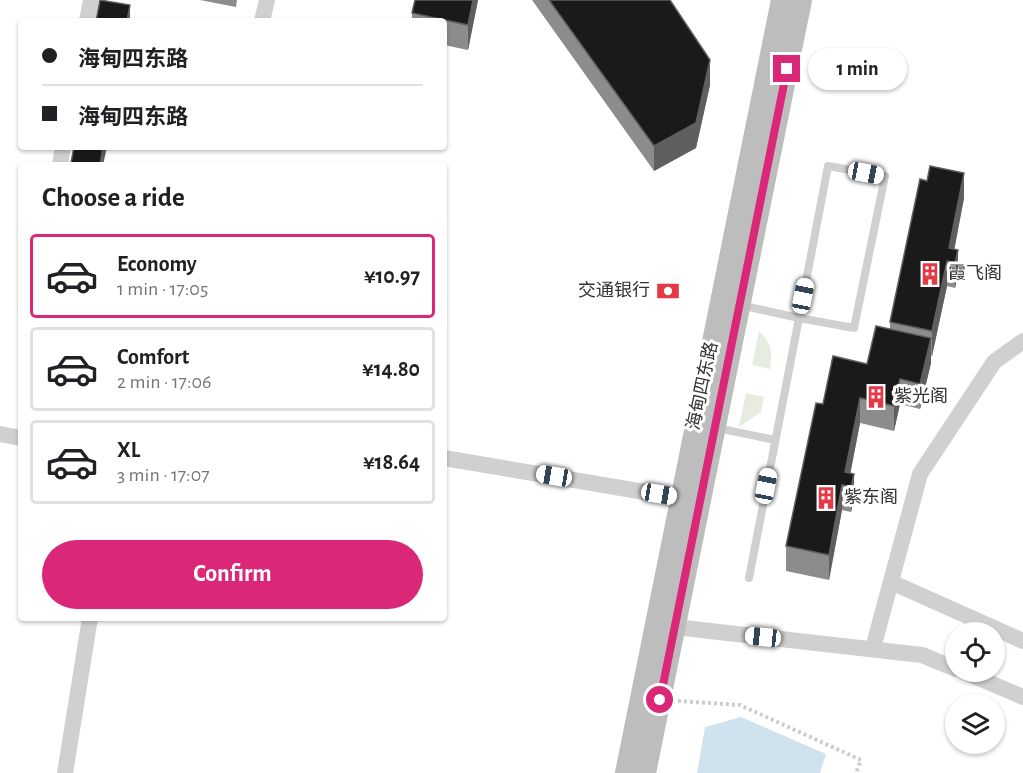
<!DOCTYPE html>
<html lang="en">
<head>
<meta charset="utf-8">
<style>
	body { margin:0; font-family:"Alegreya Sans","Noto Sans SC",sans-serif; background:#f2f2f2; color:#202124; height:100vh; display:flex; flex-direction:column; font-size:22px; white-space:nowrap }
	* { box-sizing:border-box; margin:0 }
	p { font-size:20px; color:#757577 }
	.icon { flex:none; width:33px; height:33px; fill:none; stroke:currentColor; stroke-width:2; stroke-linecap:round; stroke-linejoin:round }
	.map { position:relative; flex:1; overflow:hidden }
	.panel { position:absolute; left:18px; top:162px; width:429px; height:459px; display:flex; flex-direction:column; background:#fff; border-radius:6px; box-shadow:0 2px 4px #0004 }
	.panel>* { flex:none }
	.hud { position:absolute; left:18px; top:18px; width:429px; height:132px; border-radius:6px; box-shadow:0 2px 4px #0004; display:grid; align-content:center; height:132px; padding:0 24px; background:#fff }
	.buttons { position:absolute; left:945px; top:622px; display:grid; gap:12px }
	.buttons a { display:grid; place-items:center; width:60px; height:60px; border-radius:50%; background:#fff; box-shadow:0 2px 4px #0004; font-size:30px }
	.end { position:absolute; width:27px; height:27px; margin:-14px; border:8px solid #db2777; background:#fff; box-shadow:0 0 0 3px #fff }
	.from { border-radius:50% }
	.bubble { position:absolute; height:42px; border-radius:21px; background:#fff; box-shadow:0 2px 4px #0004; font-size:20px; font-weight:700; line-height:42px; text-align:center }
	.car { position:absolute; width:18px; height:36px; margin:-18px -9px; border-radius:8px; box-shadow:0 0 4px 2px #0007; background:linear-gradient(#fff 24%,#345 0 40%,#fff 0 76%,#345 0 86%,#fff 0) }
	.hud b { display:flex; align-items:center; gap:21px; height:57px; font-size:22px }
	.hud b+b { border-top:2px solid #e0e0e0 }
	.hud i { width:15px; height:15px; background:#202124 }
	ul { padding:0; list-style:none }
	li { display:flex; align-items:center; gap:18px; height:84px; margin:0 12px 9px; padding:0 12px; border:3px solid #e0e0e0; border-radius:6px }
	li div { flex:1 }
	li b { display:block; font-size:22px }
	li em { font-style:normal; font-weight:700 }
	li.selected { border-color:#db2777 }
	li>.icon { width:54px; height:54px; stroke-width:1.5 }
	h2 { padding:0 24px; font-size:27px; line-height:72px }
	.button { display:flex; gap:12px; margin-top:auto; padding:12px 24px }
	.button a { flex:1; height:69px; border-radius:36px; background:#db2777; color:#fff; font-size:24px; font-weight:700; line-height:69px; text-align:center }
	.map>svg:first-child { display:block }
</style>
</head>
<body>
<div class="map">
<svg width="1023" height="773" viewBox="0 0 1023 773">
	<rect width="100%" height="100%" fill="#fff"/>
	<!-- green -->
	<path fill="#e6ecdf" d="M759,332C773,343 772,353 770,369L752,365Z
		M746,393L764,397L761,412L739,427Z"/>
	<!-- water -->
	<path fill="#cfe2ee" d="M741,717L826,754L820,773H697L705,727Z"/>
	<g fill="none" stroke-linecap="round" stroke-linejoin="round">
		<!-- path -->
		<path stroke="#cdcdcd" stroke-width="4" stroke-dasharray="3 3" stroke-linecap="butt" d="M678,701L740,705L861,760L856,773"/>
		<!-- service -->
		<path stroke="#d0d0d0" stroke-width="8" d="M828,166L885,176L854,328L799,318Z
			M740,305L799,318L749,578
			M717,428L775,440"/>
		<!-- minor -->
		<path stroke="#d0d0d0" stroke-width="16" d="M87,21L91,0
			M262,21L267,0
			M60,165L63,147
			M0,434L21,438
			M444,458L680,498
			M891,582L1023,641
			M666,626L922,655L956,669
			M873,648L920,474L994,362L1023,341
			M964,672L1023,697
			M65,773L90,618"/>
		<!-- secondary -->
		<path stroke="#bdbdbd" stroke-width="22" d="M626,773L782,0
			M645,773L801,0"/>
	</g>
	<!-- wall -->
	<path fill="#8c8c8c" d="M200,0H237L236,7Z
		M415,0H478L468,50L444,45V21H412V13Z
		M532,0H670L710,85L696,148L654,171Z
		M964,198L954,249L958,275L955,288L947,286L932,356H931V363L920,409L900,404L894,431L860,423L850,473L854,499L851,512L842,510L829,580L786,571V546L823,404L867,364L890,329V322Z"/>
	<!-- shaded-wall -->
	<path fill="#5f5f5f" d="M473,0H478L468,50V25Z
		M130,5V21H127Z
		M710,60V85L696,148L654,171V146Z
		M103,147H107L103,165H100Z
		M964,173V198L952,262L949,248Z
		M958,250V275L955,288V263Z
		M947,261V286L932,356V331Z
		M931,338V363L920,409V384Z
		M900,379V404L894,431V406Z
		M860,398V423L848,486L845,472Z
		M854,474V499L851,512V487Z
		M842,485V510L829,580V555Z"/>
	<!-- building -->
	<path fill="#1a1a1a" stroke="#5f5f5f" stroke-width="1.5" d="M100,0L130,5L127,21H96Z
		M415,0H473L468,25L412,13Z
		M549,0H670L710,60L696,123L654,146Z
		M74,147H103L100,165H82L71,163Z
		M930,166L964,173L949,248L958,250L955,263L947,261L932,331L890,322L920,179L927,181Z
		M876,326L931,338L920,384L900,379L894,406L860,398L845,472L854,474L851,487L842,485L829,555L786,546L816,403L823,404L833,356L867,364Z"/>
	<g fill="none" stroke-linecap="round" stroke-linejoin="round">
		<!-- route -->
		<path stroke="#db2777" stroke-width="8" d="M660,700L787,69"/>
	</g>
	<!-- icons -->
	<defs>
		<g id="building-bare" transform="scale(1.8)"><path d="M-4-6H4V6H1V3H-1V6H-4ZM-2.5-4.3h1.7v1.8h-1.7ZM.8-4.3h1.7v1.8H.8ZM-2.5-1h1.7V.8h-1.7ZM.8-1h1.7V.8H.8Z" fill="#e63946" stroke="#fff" stroke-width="2.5" paint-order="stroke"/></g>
		<g id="bank-bare" transform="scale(1.8)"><path d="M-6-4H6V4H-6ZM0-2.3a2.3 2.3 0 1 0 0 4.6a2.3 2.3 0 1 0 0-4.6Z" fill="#e63946" stroke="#fff" stroke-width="2.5" paint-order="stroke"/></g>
	</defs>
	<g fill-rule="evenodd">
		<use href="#building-bare" x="930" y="274"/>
		<use href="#bank-bare" x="668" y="291"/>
		<use href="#building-bare" x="876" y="397"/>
		<use href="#building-bare" x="826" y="498"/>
	</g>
	<g text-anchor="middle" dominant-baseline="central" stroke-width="6" stroke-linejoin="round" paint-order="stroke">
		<!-- poi labels -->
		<g font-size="18" fill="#333" stroke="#fff" text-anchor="start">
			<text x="948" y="274">霞飞阁</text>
			<text x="650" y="291" text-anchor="end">交通银行</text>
			<text x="894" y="397">紫光阁</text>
			<text x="844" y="498">紫东阁</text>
		</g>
		<!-- street labels -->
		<g font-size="18" fill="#333" stroke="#fff">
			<text transform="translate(703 386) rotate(-78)">海甸四东路</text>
		</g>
	</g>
</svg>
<div class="buttons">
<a><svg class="icon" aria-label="locate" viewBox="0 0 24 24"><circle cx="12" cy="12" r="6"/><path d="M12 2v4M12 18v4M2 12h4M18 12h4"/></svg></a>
<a><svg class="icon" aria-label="layers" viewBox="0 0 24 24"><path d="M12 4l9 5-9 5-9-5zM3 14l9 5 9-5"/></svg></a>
</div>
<i class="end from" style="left:660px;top:700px"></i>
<i class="end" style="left:787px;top:69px"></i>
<div class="bubble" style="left:808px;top:48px;width:99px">1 min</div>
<i class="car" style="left:866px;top:173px;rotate:101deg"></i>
<i class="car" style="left:803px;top:296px;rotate:11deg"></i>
<i class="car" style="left:554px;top:476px;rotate:280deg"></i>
<i class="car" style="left:766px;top:486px;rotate:11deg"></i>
<i class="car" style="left:659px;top:494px;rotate:100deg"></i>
<i class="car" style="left:763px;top:637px;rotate:276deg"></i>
<div class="hud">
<b><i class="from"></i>海甸四东路</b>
<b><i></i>海甸四东路</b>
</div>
<section class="panel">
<h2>Choose a ride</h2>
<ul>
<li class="selected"><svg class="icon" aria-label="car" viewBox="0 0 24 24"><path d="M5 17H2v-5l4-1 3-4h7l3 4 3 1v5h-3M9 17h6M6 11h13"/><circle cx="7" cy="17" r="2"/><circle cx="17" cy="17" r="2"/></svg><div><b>Economy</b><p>1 min · 17:05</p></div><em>¥10.97</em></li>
<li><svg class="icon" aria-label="car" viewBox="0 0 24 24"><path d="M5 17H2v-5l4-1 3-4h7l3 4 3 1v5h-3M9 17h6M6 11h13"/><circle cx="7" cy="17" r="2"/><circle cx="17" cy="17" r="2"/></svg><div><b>Comfort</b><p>2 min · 17:06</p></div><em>¥14.80</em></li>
<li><svg class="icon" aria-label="car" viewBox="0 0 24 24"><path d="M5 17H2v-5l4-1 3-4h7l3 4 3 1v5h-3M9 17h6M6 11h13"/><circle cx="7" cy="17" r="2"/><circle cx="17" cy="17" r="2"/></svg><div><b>XL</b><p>3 min · 17:07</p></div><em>¥18.64</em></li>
</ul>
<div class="button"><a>Confirm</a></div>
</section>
</div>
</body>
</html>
